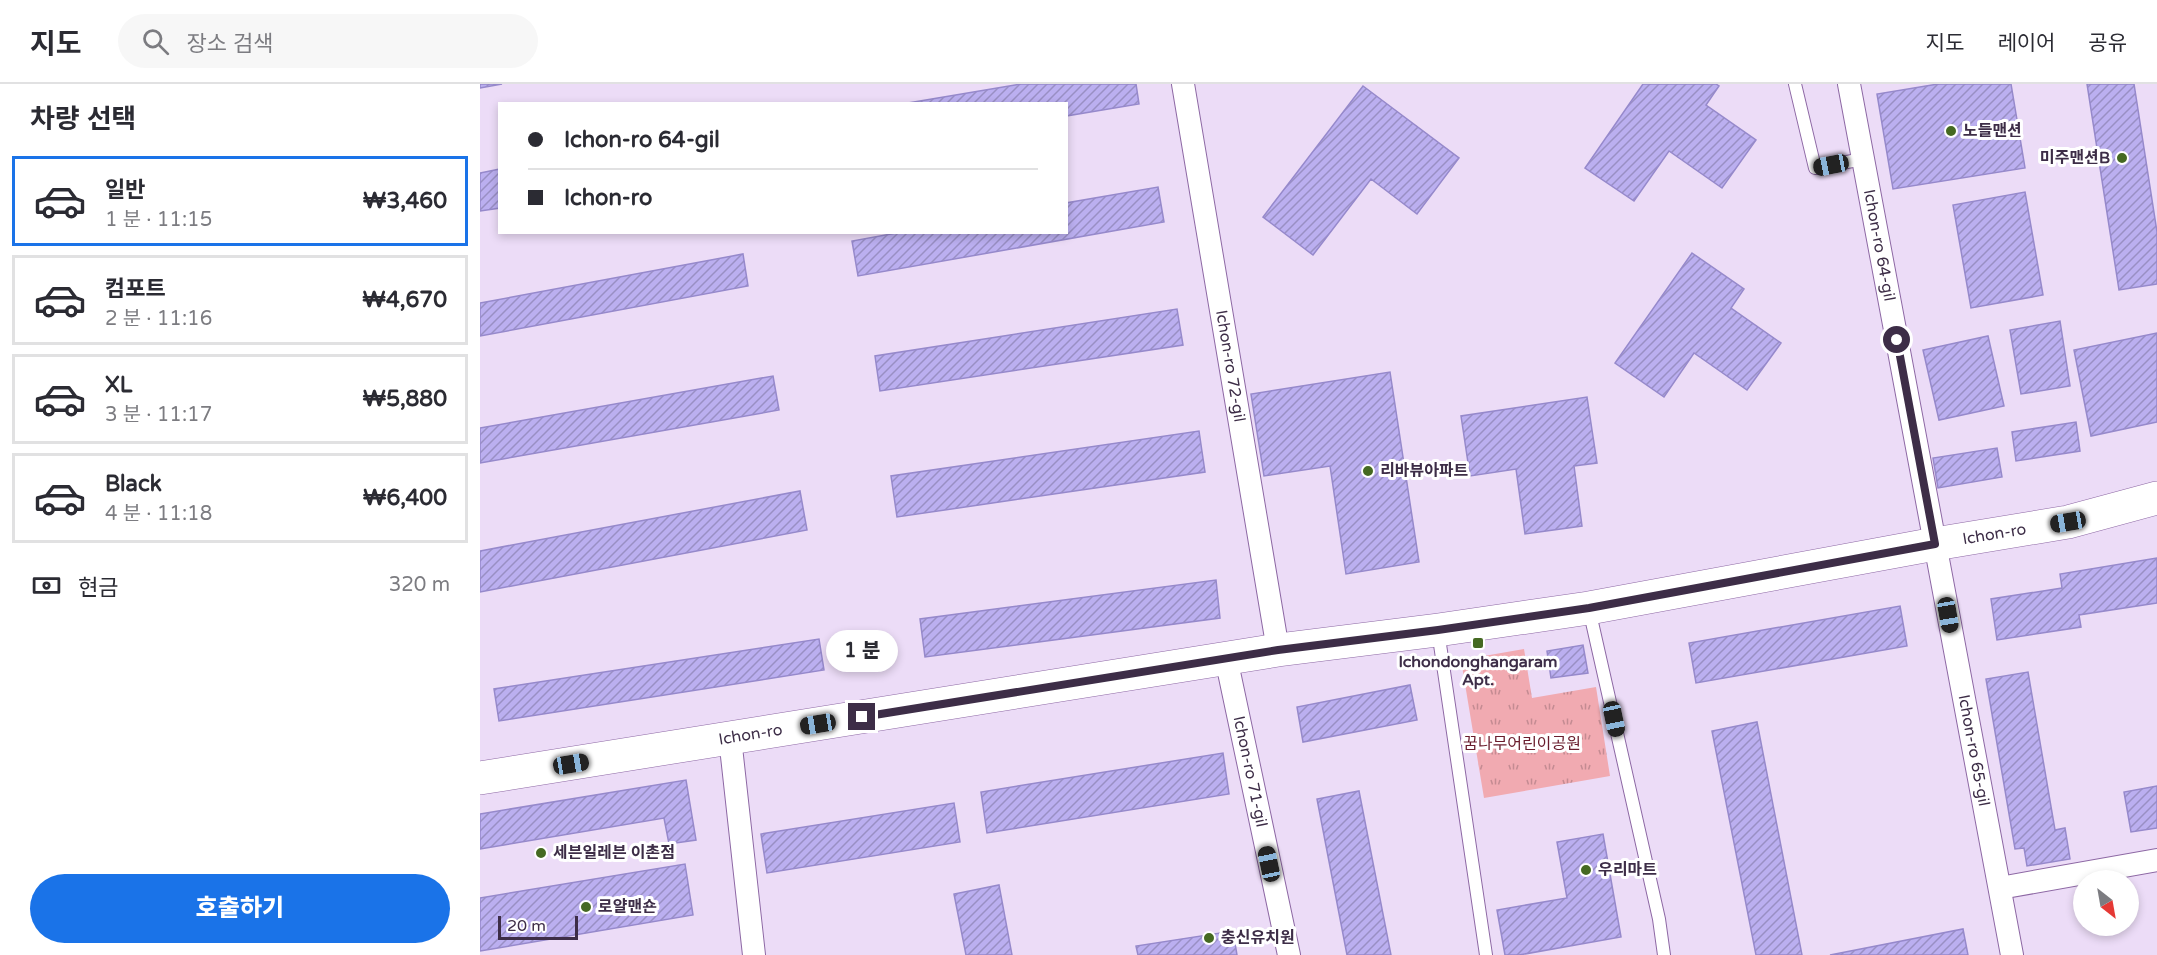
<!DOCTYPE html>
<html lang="ko">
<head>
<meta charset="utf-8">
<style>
	body { margin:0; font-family:"Varela Round","Noto Sans KR",sans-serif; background:#f7f7f7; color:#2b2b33; height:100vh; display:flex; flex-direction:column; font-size:22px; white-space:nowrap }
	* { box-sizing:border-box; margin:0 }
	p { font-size:20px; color:#7c7c81 }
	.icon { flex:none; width:33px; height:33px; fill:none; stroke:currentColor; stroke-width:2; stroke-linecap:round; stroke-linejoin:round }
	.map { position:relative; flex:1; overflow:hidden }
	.drawer { display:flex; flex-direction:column; background:#fff; width:480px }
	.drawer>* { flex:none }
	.top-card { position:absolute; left:18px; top:18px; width:570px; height:132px; border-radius:0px; box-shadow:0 3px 9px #0003; display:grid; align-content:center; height:132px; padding:0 30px; background:#fff }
	.needle { width:39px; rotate:149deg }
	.controls { position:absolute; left:1593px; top:786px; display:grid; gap:12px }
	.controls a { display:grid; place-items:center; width:66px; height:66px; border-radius:50%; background:#fff; box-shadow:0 3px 9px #0003; font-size:30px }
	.scale { position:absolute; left:18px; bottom:15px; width:80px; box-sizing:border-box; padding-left:6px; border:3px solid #3d2d47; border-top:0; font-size:16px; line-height:21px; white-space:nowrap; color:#3d2d47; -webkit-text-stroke:4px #fff; paint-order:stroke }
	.end { position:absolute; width:27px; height:27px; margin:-14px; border:8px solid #3d2d47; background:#fff; box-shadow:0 0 0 3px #fff }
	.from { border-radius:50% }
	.bubble { position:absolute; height:42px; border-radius:21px; background:#fff; box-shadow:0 3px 9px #0003; font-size:20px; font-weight:800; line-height:42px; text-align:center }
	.car { position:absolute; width:18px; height:36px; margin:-18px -9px; border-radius:8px; box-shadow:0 0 4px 2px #0007; background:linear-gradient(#222 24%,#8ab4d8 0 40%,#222 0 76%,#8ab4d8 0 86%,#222 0) }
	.top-card b { display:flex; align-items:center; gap:21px; height:57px; font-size:22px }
	.top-card b+b { border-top:2px solid #e1e1e2 }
	.top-card i { width:15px; height:15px; background:#2b2b33 }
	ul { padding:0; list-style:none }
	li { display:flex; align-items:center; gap:18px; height:90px; margin:0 12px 9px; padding:0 18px; border:3px solid #e1e1e2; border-radius:0px }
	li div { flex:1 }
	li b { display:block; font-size:22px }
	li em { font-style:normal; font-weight:800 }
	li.current { border-color:#1a73e8 }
	li>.icon { width:54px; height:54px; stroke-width:1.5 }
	h2 { padding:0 30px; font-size:27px; line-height:72px }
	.pay { display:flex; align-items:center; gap:15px; height:66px; padding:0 30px; font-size:22px }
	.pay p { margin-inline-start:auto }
	.button { display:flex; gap:12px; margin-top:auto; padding:12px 30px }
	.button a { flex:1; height:69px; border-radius:36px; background:#1a73e8; color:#fff; font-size:24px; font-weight:800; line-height:69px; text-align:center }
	header { display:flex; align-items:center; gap:36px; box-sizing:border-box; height:84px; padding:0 30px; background:#fff; border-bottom:2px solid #e1e1e2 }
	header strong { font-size:28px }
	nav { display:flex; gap:33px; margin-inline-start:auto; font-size:21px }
	.search { width:420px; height:54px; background:#f7f7f7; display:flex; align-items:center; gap:15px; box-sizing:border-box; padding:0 21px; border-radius:33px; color:#7c7c81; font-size:22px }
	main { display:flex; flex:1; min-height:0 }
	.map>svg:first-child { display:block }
</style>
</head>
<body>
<header>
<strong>지도</strong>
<div class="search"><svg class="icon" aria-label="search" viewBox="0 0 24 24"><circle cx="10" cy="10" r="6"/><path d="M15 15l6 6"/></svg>장소 검색</div>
<nav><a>지도</a><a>레이어</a><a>공유</a></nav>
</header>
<main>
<section class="drawer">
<h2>차량 선택</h2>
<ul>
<li class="current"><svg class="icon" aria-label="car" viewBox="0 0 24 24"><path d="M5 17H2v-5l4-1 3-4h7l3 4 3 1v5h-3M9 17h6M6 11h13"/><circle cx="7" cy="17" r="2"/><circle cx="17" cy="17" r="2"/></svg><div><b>일반</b><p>1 분 · 11:15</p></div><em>₩3,460</em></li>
<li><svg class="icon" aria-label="car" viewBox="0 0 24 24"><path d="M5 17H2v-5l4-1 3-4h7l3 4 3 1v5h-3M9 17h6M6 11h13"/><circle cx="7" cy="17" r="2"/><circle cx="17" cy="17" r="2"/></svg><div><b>컴포트</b><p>2 분 · 11:16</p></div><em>₩4,670</em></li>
<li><svg class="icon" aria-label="car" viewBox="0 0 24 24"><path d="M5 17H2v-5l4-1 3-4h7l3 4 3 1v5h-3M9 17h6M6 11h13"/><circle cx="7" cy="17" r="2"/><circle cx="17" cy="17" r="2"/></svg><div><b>XL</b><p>3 분 · 11:17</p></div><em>₩5,880</em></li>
<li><svg class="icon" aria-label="car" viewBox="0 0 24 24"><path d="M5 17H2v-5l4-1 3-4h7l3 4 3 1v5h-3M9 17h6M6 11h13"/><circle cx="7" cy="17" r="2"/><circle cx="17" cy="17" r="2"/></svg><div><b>Black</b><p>4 분 · 11:18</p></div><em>₩6,400</em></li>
</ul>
<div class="pay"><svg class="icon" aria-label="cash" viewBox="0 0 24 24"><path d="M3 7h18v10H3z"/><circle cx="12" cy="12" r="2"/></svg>현금<p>320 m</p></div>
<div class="button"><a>호출하기</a></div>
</section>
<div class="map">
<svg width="1677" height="871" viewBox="0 0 1677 871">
	<defs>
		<pattern id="park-tufts" width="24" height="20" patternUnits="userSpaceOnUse" patternTransform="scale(1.5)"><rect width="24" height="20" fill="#f1aab1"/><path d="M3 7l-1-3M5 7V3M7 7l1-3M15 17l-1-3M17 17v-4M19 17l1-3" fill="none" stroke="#c48b92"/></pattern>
		<pattern id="building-hatch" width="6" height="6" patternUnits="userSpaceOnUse" patternTransform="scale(1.5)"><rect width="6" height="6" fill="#bbaff0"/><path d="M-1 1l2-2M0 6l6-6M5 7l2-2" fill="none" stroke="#998fc4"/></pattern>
	</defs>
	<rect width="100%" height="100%" fill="#ecdcf7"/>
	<!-- park -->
	<path fill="url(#park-tufts)" d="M1044,565L1052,614L1116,603L1130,692L1004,714L981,576Z"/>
	<!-- building -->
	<path fill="url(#building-hatch)" stroke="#9689cb" stroke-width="1.5" d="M0,0H22L0,4Z
		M541,0H656L659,20L586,32V20H422Z
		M1163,0H1236L1239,2L1226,21L1276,56L1242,104L1189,67L1154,117L1105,84Z
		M1458,0H1531L1545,84L1413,105L1397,10Z
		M1607,0H1654L1677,148V200L1639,206Z
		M883,2L979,74L937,130L891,95L833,171L783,133Z
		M20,85V124L0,127V89Z
		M678,103L684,138L378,192L372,157L422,148H586V119Z
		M1545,108L1563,211L1491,224L1473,121Z
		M1212,169L1264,205L1251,224L1301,259L1267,306L1214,269L1184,313L1135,279Z
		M263,170L268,202L0,252V219Z
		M697,225L703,261L400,307L395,272Z
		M1580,237L1590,302L1541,310L1530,246Z
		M1677,249V338L1611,352L1594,266Z
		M1508,252L1524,322L1459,336L1443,266Z
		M910,288L939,478L866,490L850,382L784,392L771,310Z
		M293,292L299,326L0,379V344Z
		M1107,313L1117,379L1094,382L1102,442L1045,450L1036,385L990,392L981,332Z
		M1596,338L1600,367L1536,377L1532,348Z
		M719,347L725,388L417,433L411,392Z
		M1517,364L1522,393L1458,404L1453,374Z
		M320,407L327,446L0,508V467Z
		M1677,474V519L1599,531L1601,543L1517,556L1511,515L1582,504L1580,490Z
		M736,496L740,534L445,573L440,535Z
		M1420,522L1427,562L1216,599L1209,559Z
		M339,555L344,586L19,637L14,605Z
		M1103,561L1108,589L1071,594L1067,567Z
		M1548,588L1575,746L1585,744L1590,775L1547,782L1544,764L1535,765L1506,595Z
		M930,601L937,636L823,658L817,623Z
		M1277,638L1322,871H1276L1232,647Z
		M743,669L749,710L507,749L501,708Z
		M206,696L216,756L189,760L184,734L0,765V730Z
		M1677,702V744L1651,748L1644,708Z
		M879,707L911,871H867L837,715Z
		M474,719L480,758L287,789L281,750Z
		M1123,750L1141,853L1039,871H1025L1017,826L1087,814L1077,758Z
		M205,780L213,831L0,867V814Z
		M519,801L532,871H486L474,810Z
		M1483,845L1488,871H1350Z
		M753,847L757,871H658L656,862Z"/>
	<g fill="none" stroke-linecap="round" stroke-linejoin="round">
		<!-- lane casing -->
		<g stroke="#8d68a4" stroke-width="14">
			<path id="lane" d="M1315,0L1335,84L1383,75
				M1109,525L1179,835L1184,871
				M958,547L1006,871"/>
		</g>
		<!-- street casing -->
		<g stroke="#8d68a4" stroke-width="24">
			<g id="street">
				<path id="s1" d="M703,0L798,566"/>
				<path id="s2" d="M1369,0L1532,871"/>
				<path id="s3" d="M746,574L809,871"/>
				<path d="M250,654L274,871"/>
				<path d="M1520,804L1677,776"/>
			</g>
		</g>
		<!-- secondary casing -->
		<g stroke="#8d68a4" stroke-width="34">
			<g id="secondary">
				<path id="s4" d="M0,694L798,566L958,546L1109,524L1455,460L1588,438L1677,414"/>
			</g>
		</g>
		<!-- lane -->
		<use href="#lane" stroke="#fff" stroke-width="12"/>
		<!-- street -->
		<use href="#street" stroke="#fff" stroke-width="22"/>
		<!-- secondary -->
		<use href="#secondary" stroke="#fff" stroke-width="33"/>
	</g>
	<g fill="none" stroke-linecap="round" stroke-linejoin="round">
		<!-- route -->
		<path stroke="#3d2d47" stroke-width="8" d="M382,633L798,566L958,546L1109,524L1455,460L1417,256"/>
	</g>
	<!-- markers -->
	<g fill="#456922" stroke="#fff" stroke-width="2">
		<circle cx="1471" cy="47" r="6"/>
		<circle cx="1642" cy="74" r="6"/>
		<circle cx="888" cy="387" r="6"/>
		<rect x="992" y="553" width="12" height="12" rx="3"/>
		<circle cx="61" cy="769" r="6"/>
		<circle cx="1106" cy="786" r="6"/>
		<circle cx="106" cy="823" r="6"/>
		<circle cx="729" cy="854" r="6"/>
	</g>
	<g text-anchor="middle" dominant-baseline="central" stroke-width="6" stroke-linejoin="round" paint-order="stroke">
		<!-- poi labels -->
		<g font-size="16" font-weight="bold" fill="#3d2d47" stroke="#fff" text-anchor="start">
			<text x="1483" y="47">노들맨션</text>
			<text x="1630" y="74" text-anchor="end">미주맨션B</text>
			<text x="900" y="387">리바뷰아파트</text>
			<text x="998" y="578" text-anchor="middle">Ichondonghangaram<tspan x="998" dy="18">Apt.</tspan></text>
			<text x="73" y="769">세븐일레븐 이촌점</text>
			<text x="1118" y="786">우리마트</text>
			<text x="118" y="823">로얄맨숀</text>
			<text x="741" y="854">충신유치원</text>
		</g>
		<!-- street labels -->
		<g font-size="16" fill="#3d2d47" stroke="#fff">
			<text stroke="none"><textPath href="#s2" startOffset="164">Ichon-ro 64-gil</textPath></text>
			<text stroke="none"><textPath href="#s1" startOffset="286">Ichon-ro 72-gil</textPath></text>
			<text stroke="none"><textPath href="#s4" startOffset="1534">Ichon-ro</textPath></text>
			<text stroke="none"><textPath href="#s4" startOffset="274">Ichon-ro</textPath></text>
			<text stroke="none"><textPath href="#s2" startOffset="678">Ichon-ro 65-gil</textPath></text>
			<text stroke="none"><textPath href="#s3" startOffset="116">Ichon-ro 71-gil</textPath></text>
		</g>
		<!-- park labels -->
		<g font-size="16" fill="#691c2c" stroke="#fff">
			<text x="1042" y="660">꿈나무어린이공원</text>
		</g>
	</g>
</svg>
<div class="controls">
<a><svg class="needle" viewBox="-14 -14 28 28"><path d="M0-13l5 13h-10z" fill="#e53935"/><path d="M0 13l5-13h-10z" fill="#7c7c81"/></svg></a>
</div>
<div class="scale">20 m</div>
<i class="end from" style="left:1417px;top:256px"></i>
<i class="end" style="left:382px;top:633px"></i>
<div class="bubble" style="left:346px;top:546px;width:72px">1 분</div>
<i class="car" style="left:1351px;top:81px;rotate:259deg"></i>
<i class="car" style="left:1588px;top:438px;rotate:260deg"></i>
<i class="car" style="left:1468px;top:531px;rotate:170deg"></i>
<i class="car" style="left:1134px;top:635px;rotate:168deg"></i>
<i class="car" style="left:338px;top:640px;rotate:261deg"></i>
<i class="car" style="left:91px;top:680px;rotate:81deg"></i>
<i class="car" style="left:789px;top:780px;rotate:348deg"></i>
<div class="top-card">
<b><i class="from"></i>Ichon-ro 64-gil</b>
<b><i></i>Ichon-ro</b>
</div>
</div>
</main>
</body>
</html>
